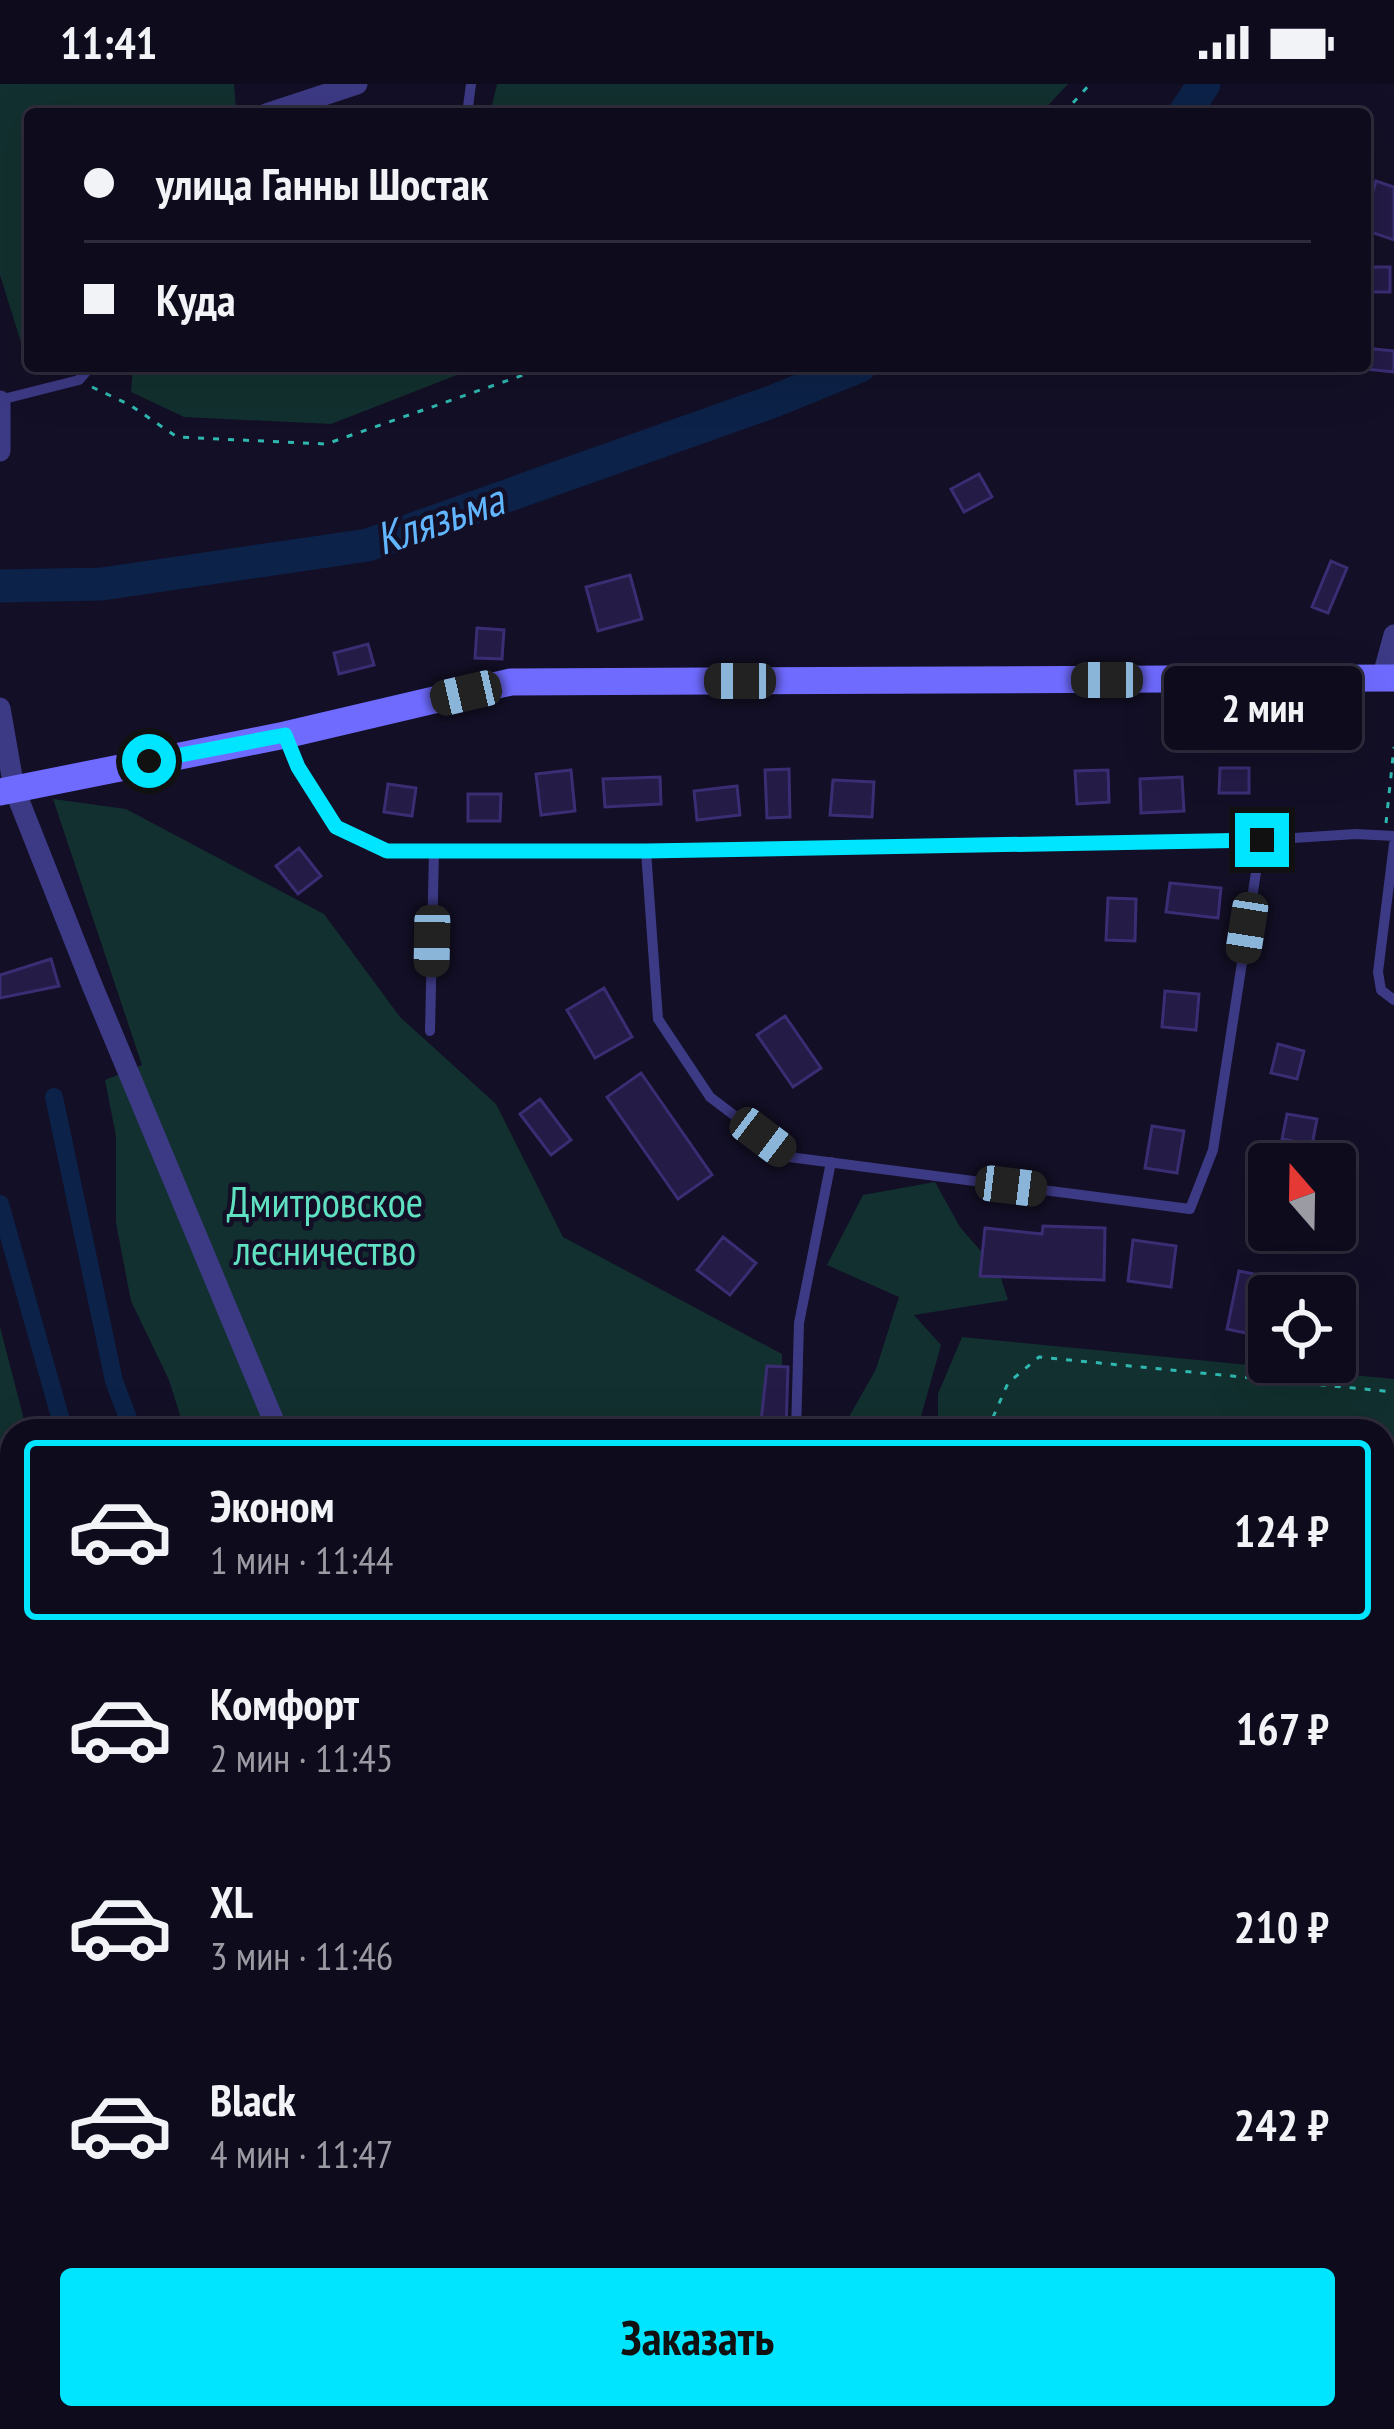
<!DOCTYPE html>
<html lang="ru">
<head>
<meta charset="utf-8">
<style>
	body { margin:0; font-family:"PT Sans Narrow",sans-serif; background:#1c1929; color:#f1f3f6; height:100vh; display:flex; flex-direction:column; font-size:45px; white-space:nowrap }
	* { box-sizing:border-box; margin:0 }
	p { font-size:39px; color:#9b9ba3 }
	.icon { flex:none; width:66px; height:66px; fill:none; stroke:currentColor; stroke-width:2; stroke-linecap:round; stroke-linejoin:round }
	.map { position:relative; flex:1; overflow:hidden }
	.side { position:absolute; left:0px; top:1335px; width:1395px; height:1011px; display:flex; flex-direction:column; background:#0e0b1c; border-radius:36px 36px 0 0; box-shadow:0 12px 48px #0002,0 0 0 3px #2e2b3b }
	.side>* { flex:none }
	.guide { position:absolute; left:24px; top:24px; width:1347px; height:264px; border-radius:12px; box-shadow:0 12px 48px #0002,0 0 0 3px #2e2b3b; display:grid; align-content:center; height:264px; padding:0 60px; background:#0e0b1c }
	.needle { width:78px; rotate:340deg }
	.controls { position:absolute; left:1248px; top:1059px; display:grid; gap:24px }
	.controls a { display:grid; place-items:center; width:108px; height:108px; border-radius:12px; background:#0e0b1c; box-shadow:0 12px 48px #0002,0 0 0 3px #2e2b3b; font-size:60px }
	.end { position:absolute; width:54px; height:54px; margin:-27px; border:15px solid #00e5ff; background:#111; box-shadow:0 0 0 6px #111 }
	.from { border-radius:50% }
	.bubble { position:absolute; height:84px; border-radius:12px; background:#0e0b1c; box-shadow:0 12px 48px #0002,0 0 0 3px #2e2b3b; font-size:39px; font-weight:600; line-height:84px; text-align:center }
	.car { position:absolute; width:36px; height:72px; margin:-36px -18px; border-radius:15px; box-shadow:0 0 9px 3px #0007; background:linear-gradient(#222 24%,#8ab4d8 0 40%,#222 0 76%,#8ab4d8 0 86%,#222 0) }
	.guide b { display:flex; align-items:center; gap:42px; height:114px; font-size:45px }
	.guide b+b { border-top:3px solid #2e2b3b }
	.guide i { width:30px; height:30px; background:#f1f3f6 }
	ul { padding:21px 0 0; list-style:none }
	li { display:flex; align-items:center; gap:36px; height:180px; margin:0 24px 18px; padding:0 36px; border:6px solid transparent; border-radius:12px }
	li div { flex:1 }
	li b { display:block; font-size:45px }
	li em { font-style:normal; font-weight:600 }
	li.on { border-color:#00e5ff }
	li>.icon { width:108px; height:108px; stroke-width:1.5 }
	.cta { display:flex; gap:24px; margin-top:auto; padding:24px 60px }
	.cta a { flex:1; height:138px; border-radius:12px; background:#00e5ff; color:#111; font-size:48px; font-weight:600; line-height:138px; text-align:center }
	.status { display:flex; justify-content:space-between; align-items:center; height:84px; padding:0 60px; background:#0e0b1c; direction:ltr }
	.status svg { height:33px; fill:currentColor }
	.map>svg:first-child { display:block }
</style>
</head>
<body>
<div class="status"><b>11:41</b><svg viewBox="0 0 49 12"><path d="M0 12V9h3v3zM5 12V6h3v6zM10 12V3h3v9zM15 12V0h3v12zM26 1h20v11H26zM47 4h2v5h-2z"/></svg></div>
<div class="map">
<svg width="1394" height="2345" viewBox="0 0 1394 2345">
	<rect width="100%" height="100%" fill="#130f26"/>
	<!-- green -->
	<path fill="#12302f" d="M0,0H234L236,27L228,30H30L32,282L29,284L0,191Z
		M497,0H1068L1040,30H490Z
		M133,282H480L331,340L184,333L131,308Z
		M53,715L126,725L324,830L400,933L496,1020L563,1153L782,1270L783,1347H185L169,1296L131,1217L116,1139V1052L105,996L142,981Z
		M935,1098L960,1143L999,1188L1008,1216L914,1231L941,1261L917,1347H841L876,1285L899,1213L827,1181L863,1111Z
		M0,1243L27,1347H12V1395L0,1394Z
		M962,1253L1394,1295V1844L1383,1842V1347H938V1310Z
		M0,1559L12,1560V1696L0,1695Z
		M0,1819H12V2334H988L1005,2345H0Z
		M1383,1953L1394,1955V2345H1301L1284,2334H1383Z"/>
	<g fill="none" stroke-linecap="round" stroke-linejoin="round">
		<!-- canal -->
		<path stroke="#0c2248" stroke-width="18" d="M54,1013L114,1297L133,1347
			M0,1120L64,1347
			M1068,2334L1085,2345
			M1190,2334L1207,2345"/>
		<!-- river -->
		<path stroke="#0c2248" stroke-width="33" d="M1184,30L1204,0
			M0,502L102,500L368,461L774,317L860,282"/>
	</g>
	<!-- building -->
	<path fill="#241b47" stroke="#3b2d73" stroke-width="3" d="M1376,97L1394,103V156L1365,146V132Z
		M1365,183H1390V208H1365Z
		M1365,264L1394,267V288L1365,285Z
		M979,390L992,413L964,428L951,405Z
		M1331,477L1347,484L1328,529L1312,523Z
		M630,491L642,535L598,547L586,503Z
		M477,544L504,546L502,575L475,574Z
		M368,560L374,581L339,590L334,569Z
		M1220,684H1249V709H1219Z
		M789,685L790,733L767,734L765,686Z
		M571,686L575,727L541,731L536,690Z
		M1108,686L1109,718L1077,720L1075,687Z
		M660,693L661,720L605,723L603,695Z
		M1182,693L1184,727L1141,729L1140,695Z
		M833,696L874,698L872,733L830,731Z
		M388,700L416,704L412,732L384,728Z
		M737,702L740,731L697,736L694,707Z
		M468,710H501L500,737H468Z
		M299,764L321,792L298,810L276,782Z
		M1170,799L1221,804L1218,834L1166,828Z
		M1108,814L1136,815L1135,857L1106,856Z
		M51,875L59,902L0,914V891Z
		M604,904L632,953L595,974L567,926Z
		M1165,907L1199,910L1196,946L1162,943Z
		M785,932L821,984L793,1003L757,951Z
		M1278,960L1304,967L1297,995L1271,989Z
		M641,989L712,1091L678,1115L607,1013Z
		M540,1015L571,1056L551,1071L520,1030Z
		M1287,1030L1317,1035L1312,1061L1282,1055Z
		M1152,1042L1184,1047L1177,1089L1145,1084Z
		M1043,1142L1105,1144L1104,1196L980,1192L985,1144L1042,1150Z
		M723,1153L756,1179L730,1211L697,1186Z
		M1133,1156L1176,1162L1171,1203L1128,1197Z
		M1239,1187L1288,1197L1285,1212H1269V1254L1227,1245Z
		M767,1282L788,1283L786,1347H760Z"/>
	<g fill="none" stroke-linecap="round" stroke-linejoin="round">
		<!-- path -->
		<path stroke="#2fb8b0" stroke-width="3" stroke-dasharray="6 9" stroke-linecap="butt" d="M1063,30L1090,0
			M92,303L130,321L177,353L326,360L549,282
			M1386,739L1394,663
			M987,1347L1008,1299L1039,1273L1394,1308
			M0,1633L12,1661
			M1383,1986L1394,1991
			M0,2221L12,2222
			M0,2333L15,2345
			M772,2334L780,2345"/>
		<!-- service -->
		<path stroke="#3d3a85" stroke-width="10" d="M467,30L471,0
			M0,316L79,296L91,282
			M286,654L299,683L336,743L387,767H646L1261,756L1356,750L1394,752
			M1394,760L1378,888L1381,906L1394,916
			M646,767L658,935L710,1013L789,1073L1190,1125L1213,1066L1261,756
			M430,947L434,767
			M796,1347L799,1239L831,1078"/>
		<!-- minor -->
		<path stroke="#3d3a85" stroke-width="21" d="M266,30L357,0
			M0,317V367
			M1382,595L1394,551
			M0,624L14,704L92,901L278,1347
			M1383,2265L1394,2272"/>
		<!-- secondary -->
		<path stroke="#6f6bff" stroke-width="27" d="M0,708L285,651L511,598L1394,594"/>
	</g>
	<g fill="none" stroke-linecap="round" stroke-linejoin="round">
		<!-- route -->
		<path stroke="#00e5ff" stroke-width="15" d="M149,677L285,651L298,683L336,743L387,767H646L1262,756"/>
	</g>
	<g text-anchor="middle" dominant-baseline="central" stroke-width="9" stroke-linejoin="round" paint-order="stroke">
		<!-- park labels -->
		<g font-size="42" fill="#5fe0c0" stroke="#130f26">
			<text x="325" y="1117">Дмитровское<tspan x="325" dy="48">лесничество</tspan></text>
		</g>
		<!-- water labels -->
		<g font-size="45" font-style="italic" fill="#62b6ff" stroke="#130f26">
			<text transform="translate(439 434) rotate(-19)">Клязьма</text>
		</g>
	</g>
</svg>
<div class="controls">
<a><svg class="needle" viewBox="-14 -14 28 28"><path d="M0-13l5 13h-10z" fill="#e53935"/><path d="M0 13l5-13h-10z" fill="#9b9ba3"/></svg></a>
<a><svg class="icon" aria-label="locate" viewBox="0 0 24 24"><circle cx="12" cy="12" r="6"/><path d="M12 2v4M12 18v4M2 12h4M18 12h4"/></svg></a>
</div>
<i class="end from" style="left:149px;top:677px"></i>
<i class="end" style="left:1262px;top:756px"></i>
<div class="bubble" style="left:1164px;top:582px;width:198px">2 мин</div>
<i class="car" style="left:1107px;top:596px;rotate:270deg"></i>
<i class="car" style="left:740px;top:597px;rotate:270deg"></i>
<i class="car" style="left:466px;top:609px;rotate:257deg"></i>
<i class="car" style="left:1247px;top:844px;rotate:189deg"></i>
<i class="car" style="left:432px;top:857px;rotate:181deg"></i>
<i class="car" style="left:763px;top:1053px;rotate:127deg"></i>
<i class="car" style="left:1011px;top:1102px;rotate:97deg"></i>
<div class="guide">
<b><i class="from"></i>улица Ганны Шостак</b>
<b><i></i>Куда</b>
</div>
<section class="side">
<ul>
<li class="on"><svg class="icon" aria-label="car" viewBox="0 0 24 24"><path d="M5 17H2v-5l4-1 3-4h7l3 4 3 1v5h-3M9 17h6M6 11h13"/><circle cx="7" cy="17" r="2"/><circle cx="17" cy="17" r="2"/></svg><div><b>Эконом</b><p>1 мин · 11:44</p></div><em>124 ₽</em></li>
<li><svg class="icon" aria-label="car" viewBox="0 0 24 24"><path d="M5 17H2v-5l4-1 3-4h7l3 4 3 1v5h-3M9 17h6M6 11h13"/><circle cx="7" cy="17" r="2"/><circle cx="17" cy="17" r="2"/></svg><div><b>Комфорт</b><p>2 мин · 11:45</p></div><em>167 ₽</em></li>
<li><svg class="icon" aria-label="car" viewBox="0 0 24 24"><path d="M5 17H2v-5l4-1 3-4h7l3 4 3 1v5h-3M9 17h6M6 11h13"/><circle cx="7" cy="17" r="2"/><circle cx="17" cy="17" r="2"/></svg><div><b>XL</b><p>3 мин · 11:46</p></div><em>210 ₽</em></li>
<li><svg class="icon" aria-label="car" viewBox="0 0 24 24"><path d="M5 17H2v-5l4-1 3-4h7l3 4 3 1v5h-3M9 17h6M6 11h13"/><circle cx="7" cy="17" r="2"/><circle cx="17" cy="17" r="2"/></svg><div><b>Black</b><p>4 мин · 11:47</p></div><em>242 ₽</em></li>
</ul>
<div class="cta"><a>Заказать</a></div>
</section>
</div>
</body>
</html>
